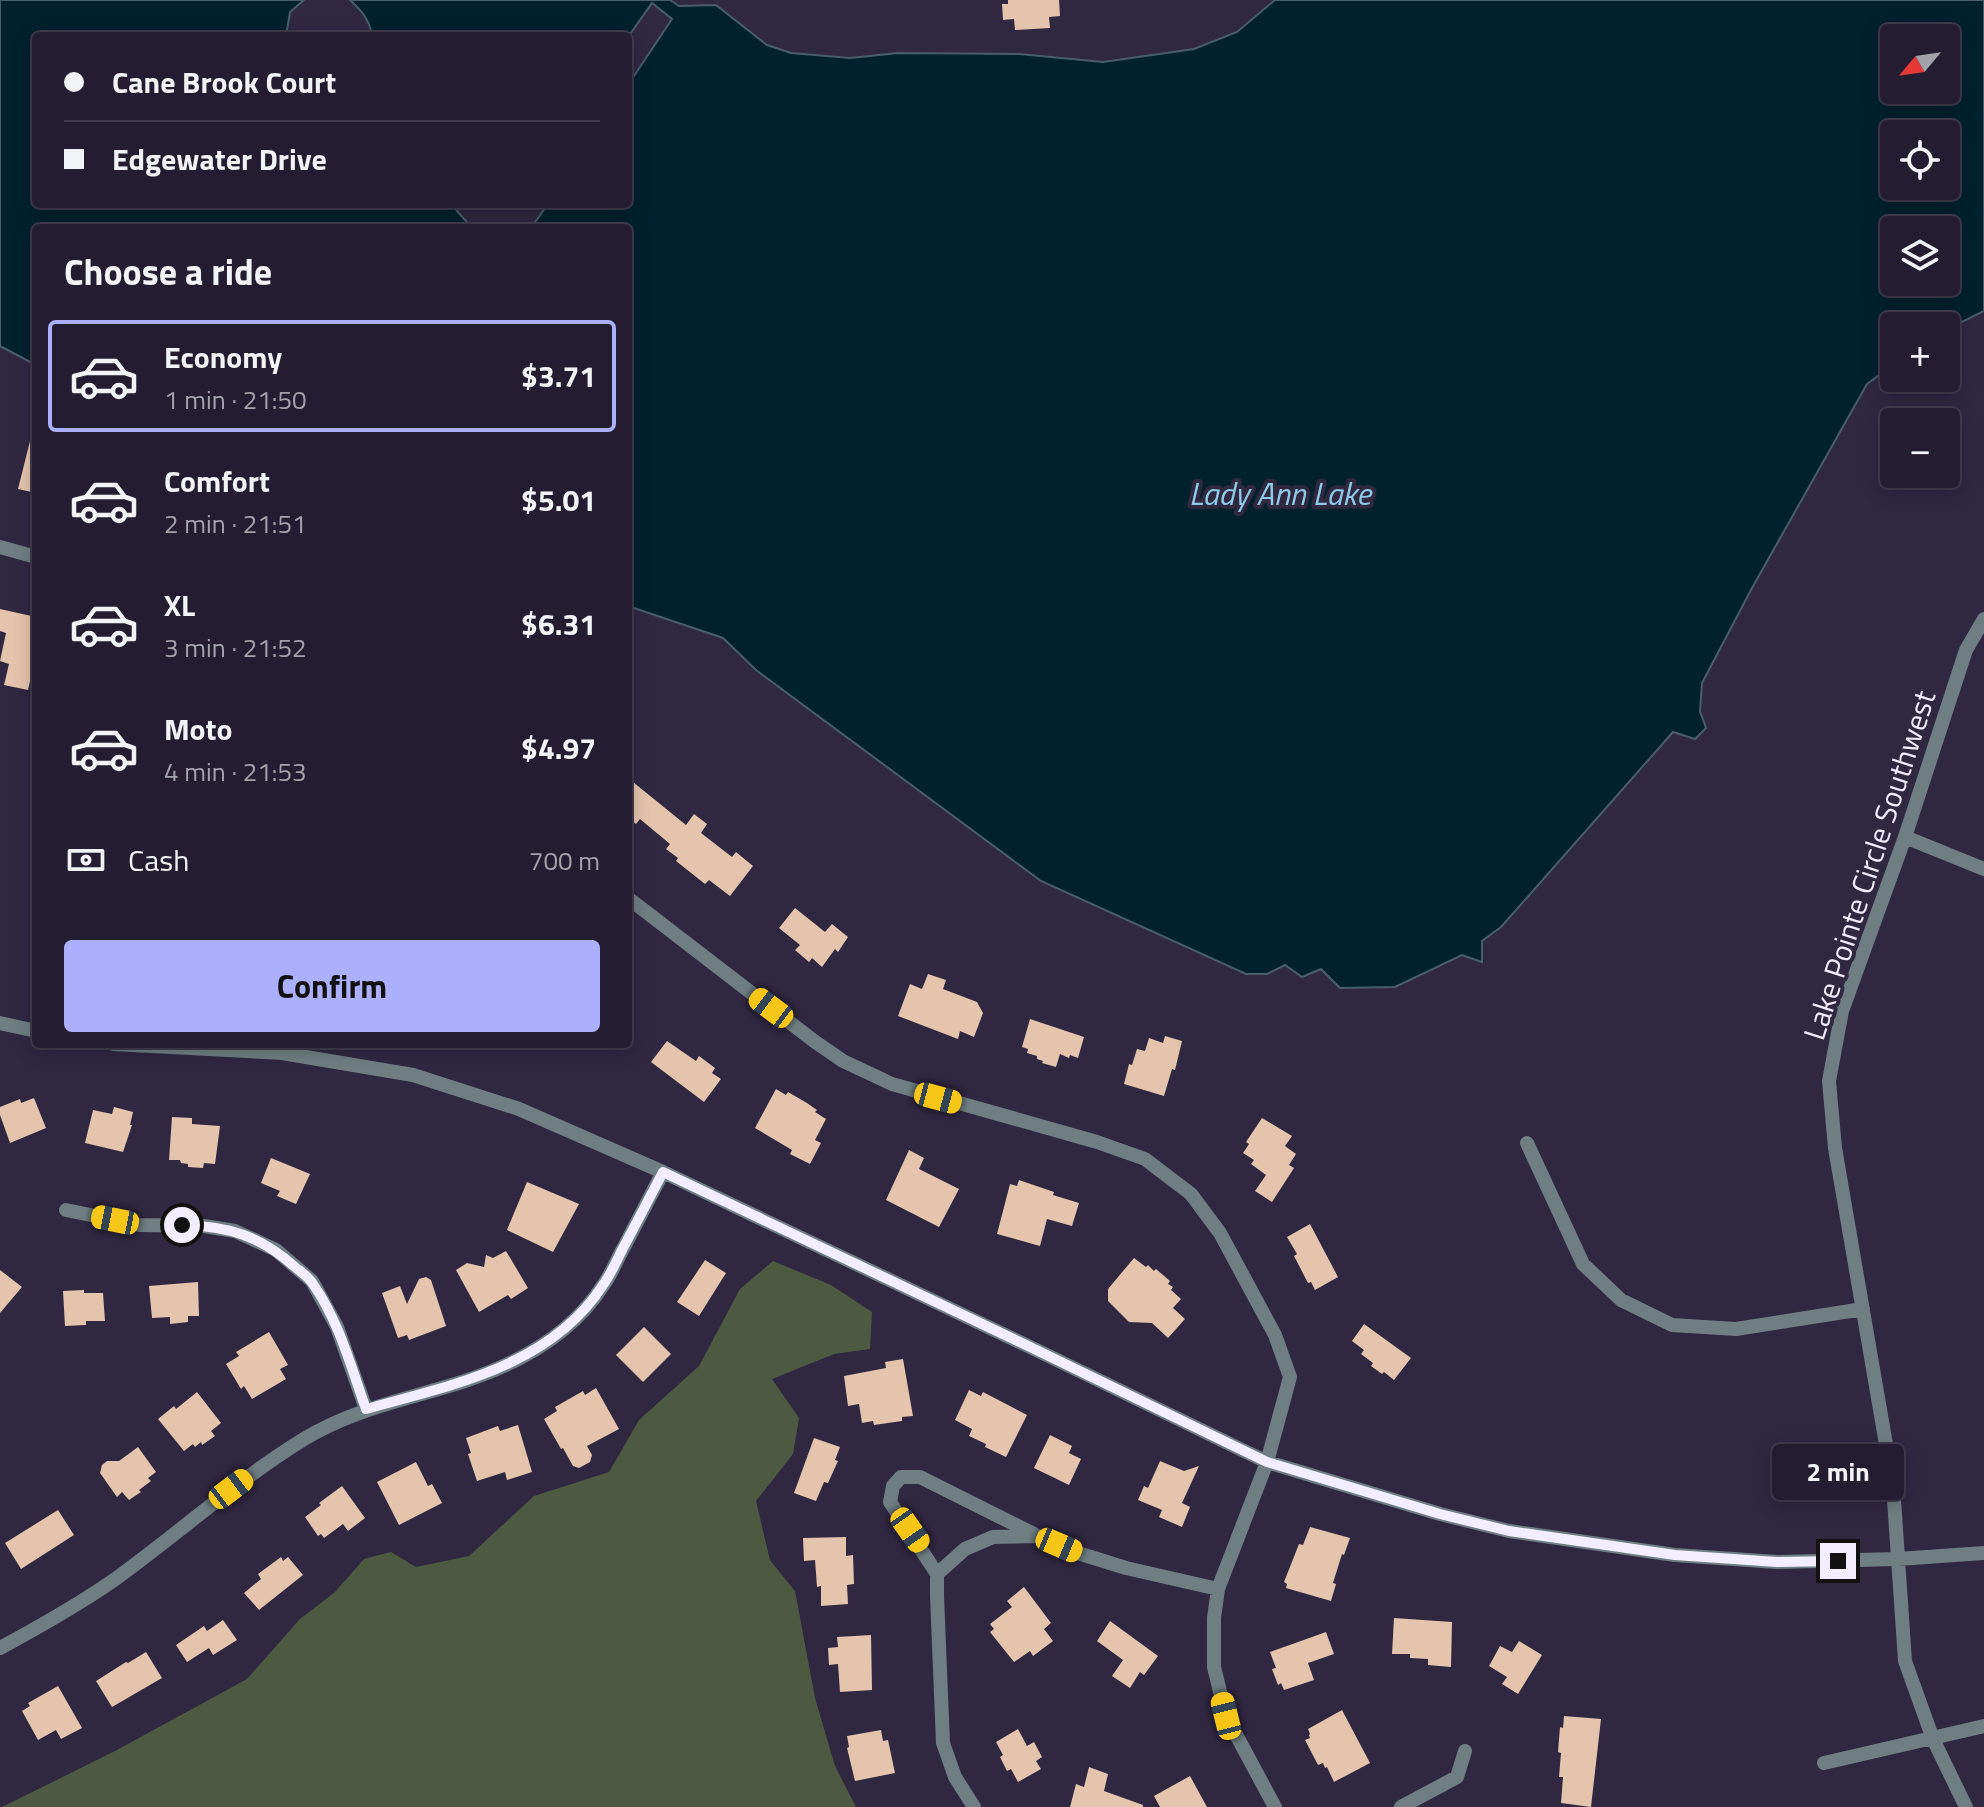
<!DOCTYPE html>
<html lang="en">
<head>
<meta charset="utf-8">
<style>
	body { margin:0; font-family:"Titillium Web",sans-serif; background:#2c2639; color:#f1f3f6; height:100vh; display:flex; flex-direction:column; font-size:30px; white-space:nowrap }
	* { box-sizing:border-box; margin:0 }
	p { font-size:26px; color:#a3a2ab }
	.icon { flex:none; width:44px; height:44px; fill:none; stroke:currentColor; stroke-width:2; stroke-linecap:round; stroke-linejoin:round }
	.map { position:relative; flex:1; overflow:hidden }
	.drawer { position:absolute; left:32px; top:224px; width:600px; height:824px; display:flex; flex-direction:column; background:#241d31; border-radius:8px; box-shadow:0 4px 20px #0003,0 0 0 2px #413b4d }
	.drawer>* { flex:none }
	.banner { position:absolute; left:32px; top:32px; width:600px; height:176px; border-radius:8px; box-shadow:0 4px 20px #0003,0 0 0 2px #413b4d; display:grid; align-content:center; height:176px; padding:0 32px; background:#241d31 }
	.needle { width:52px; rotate:241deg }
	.tools { position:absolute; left:1880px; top:24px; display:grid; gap:16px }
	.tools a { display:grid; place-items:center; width:80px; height:80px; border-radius:8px; background:#241d31; box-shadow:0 4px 20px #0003,0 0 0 2px #413b4d; font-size:40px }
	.end { position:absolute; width:36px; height:36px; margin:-18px; border:10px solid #f3eeff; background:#111; box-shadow:0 0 0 4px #111 }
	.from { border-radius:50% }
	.bubble { position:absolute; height:56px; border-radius:8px; background:#241d31; box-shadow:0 4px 20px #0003,0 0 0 2px #413b4d; font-size:26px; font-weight:700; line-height:56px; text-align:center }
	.car { position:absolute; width:24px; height:48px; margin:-24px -12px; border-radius:10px; box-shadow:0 0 6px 2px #0007; background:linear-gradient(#f5c518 24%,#345 0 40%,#f5c518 0 76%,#345 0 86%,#f5c518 0) }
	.banner b { display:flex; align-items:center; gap:28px; height:76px; font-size:30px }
	.banner b+b { border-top:2px solid #413b4d }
	.banner i { width:20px; height:20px; background:#f1f3f6 }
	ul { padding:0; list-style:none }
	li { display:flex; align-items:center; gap:24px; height:112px; margin:0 16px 12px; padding:0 16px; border:4px solid transparent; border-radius:8px }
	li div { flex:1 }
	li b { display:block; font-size:30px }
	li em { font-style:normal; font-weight:700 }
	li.on { border-color:#acaffb }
	li>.icon { width:72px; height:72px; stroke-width:1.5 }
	h2 { padding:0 32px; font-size:36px; line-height:96px }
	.pay { display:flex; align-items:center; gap:20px; height:88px; padding:0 32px; font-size:30px }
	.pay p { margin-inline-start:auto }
	.button { display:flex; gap:16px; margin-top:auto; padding:16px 32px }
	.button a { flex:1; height:92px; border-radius:8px; background:#acaffb; color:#111; font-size:32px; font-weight:700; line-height:92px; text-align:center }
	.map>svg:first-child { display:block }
</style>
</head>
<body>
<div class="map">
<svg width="1984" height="1807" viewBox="0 0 1984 1807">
	<rect width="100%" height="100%" fill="#302741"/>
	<!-- forest -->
	<path fill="#4d5a41" d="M773,1261L831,1285L872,1312L870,1349L834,1354L772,1379L799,1418L793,1454L756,1501L770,1560L795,1591L815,1698L835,1766L856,1807H2L115,1751L247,1679L300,1619L335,1592L364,1559L391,1552L416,1567L469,1556L534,1496L609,1472L639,1420L699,1366L740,1289Z"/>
	<!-- water -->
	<path fill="#00212d" stroke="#495e6c" stroke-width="2" fill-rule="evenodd" d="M0,0H304L290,12L286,36H36V204H451L472,228H36V365L0,346Z
		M350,0H670L679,6L716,5L767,45L791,53L850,58L898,53L1019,54L1103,62L1194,49L1237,32L1275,0H1984V311L1946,330V326H1894V364L1867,384L1752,588L1702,683L1700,711L1706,728L1695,739L1673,732L1501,927L1482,941V962L1462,955L1395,987L1340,988L1321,969L1302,977L1285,965L1267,974H1246L1041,881L756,670L723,638L628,606V228H531L548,204H628V85L672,19L652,3L628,37L372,36C370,20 361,10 350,0ZM1894,38H1946V90H1894ZM1894,134H1946V186H1894ZM1894,230H1946V282H1894Z"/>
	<!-- building -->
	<path fill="#e5c4ae" d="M1008,0H1059L1060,16L1049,17L1050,28L1015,30L1014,19L1003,20L1002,4H1008Z
		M31,437L36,438V493L18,489Z
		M0,609L36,617V655L28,690L4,685L9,664L0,661L6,633L0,631Z
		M628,778L686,825L694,814L707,824L701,833L732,857L736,852L753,866L730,896L709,880L705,884L676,861L678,858L666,849L670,844L640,819L636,824L628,817Z
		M795,908L825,932L832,924L848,937L838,952L835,949L822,967L812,958L809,962L795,950L800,945L779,928Z
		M928,974L946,980L943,989L977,1002L983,1013L974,1037L960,1031L958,1039L898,1016L910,984L922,989Z
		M1030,1019L1084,1037L1078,1058L1070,1055L1069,1058L1060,1054L1056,1067L1042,1063L1043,1061L1037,1059V1056L1027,1053L1028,1049L1022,1047Z
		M1165,1036L1182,1041L1175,1070L1172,1069L1164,1096L1124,1084L1129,1064L1132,1065L1137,1049L1145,1051L1149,1038L1163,1043Z
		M667,1041L696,1061L699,1056L715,1068L712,1073L721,1079L704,1102L651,1062Z
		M776,1089L786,1095L788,1092L807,1103L817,1110L815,1112L826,1119L815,1140L821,1143L810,1164L790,1154L792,1150L755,1128Z
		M34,1098L46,1128L10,1143L0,1115V1107L20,1099L21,1103Z
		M114,1107L133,1112L130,1125H132L123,1152L85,1143L93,1110L112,1114Z
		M172,1117L192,1118V1124L220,1126L215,1164L204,1163L203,1168L188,1167V1164L181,1163L180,1160H169Z
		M1262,1118L1292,1136L1285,1146L1296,1154L1289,1165L1294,1168L1272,1202L1255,1191L1266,1175L1251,1164L1254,1160L1243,1153L1249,1144L1246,1142Z
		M909,1150L924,1158L919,1169L959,1189L939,1227L886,1200Z
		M271,1158L310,1174L296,1204L277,1196L280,1191L261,1183Z
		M1019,1180L1054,1192L1053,1195L1079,1203L1072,1226L1047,1219L1040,1246L997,1234L1010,1184L1017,1186Z
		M527,1182L579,1204L553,1252L507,1230Z
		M1310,1224L1338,1277L1315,1290L1311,1282L1308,1283L1294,1256L1297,1254L1287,1237Z
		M506,1251L528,1288L511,1299L508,1295L479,1312L456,1270L467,1263L484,1267L486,1255L493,1258Z
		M1134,1258L1146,1267L1148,1265L1154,1271L1156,1269L1170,1281L1168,1284L1173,1287L1171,1290L1181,1299L1173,1308L1185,1319L1168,1338L1152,1323L1129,1322L1108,1301V1289Z
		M705,1260L726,1273L699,1316L677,1302Z
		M0,1270L22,1287L0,1313Z
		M426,1277L431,1280L446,1326L409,1340L407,1335L398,1338L382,1293L400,1286L407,1304L419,1279Z
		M198,1282L199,1316H188V1322L170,1324V1317L152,1318L149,1286Z
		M84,1290V1293H103L105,1321H86V1325L65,1326L63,1291Z
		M1364,1324L1411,1358L1394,1380L1384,1372L1382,1374L1371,1366L1373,1363L1361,1354L1364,1350L1352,1341Z
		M644,1327L671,1354L643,1382L616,1355Z
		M269,1332L288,1365L280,1369L286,1379L252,1399L244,1386L241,1389L226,1364L239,1356L236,1352Z
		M903,1359L913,1416L902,1417V1421L874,1425L873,1421L862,1423L859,1404L848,1406L844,1376L886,1368L885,1362Z
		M596,1388L619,1429L587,1446L592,1455L590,1462L579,1468L573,1466L563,1448L561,1449L544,1419L557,1411L555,1407L583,1391L585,1395Z
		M969,1390L981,1396L983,1392L1027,1415L1006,1457L985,1447L986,1444L969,1436L972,1429L955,1420Z
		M197,1392L221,1423L211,1431L215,1436L202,1445L201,1442L195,1447L193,1444L184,1451L158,1419L174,1406L176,1409Z
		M518,1425L532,1472L507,1480L505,1472L477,1481L468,1454L471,1453L466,1438L498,1426L500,1431Z
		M1050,1435L1072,1446L1069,1453L1081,1459L1069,1485L1034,1468Z
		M814,1438L840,1447L835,1460L838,1461L828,1483L824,1482L816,1501L794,1493Z
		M138,1447L156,1472L148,1478L151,1481L139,1490L141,1492L129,1500L122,1492L117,1497L100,1473L102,1465L107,1461H119Z
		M1160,1461L1184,1471L1199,1466L1182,1503L1190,1507L1182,1527L1159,1517L1162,1510L1138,1500L1144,1486L1148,1488Z
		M416,1462L428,1486L432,1484L442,1503L399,1525L377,1482Z
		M342,1486L365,1518L348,1531L343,1524L324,1538L321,1534L318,1536L305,1517L321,1505L319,1503Z
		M58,1510L74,1535L21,1569L5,1543Z
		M1310,1527L1350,1538L1344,1555L1342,1554L1333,1583L1336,1584L1331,1601L1286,1588L1287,1584L1284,1582L1299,1544L1303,1545Z
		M846,1537V1556L853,1555L854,1584L847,1585L848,1604L821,1606V1586L817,1587L815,1560L804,1561L803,1538Z
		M281,1557L283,1561L288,1557L303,1575L259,1610L244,1593L261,1579L258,1574Z
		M1024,1587L1051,1623L1044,1629L1053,1641L1033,1656L1030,1651L1014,1662L990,1632L994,1629L990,1624L1012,1607L1007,1601Z
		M1394,1618L1452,1622L1451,1667L1428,1665V1659L1410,1658V1654H1392Z
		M223,1620L237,1640L213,1655L209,1648L187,1662L176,1645L204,1626L207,1631Z
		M1110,1621L1158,1656L1144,1675L1140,1672L1130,1688L1112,1676L1123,1660L1097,1641Z
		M1326,1632L1334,1654L1308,1663L1314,1680L1284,1690L1281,1683L1278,1685L1272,1669L1276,1668L1270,1652Z
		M871,1635L872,1690L840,1692L838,1664L829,1665L828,1648L838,1647L837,1637Z
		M1519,1641L1542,1655L1518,1694L1502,1684L1507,1677L1489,1666L1500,1646L1512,1652Z
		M146,1652L162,1678L112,1707L96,1681L126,1662L128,1663Z
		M58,1686L82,1728L61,1739L56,1730L38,1740L22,1711L30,1706L28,1703Z
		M1342,1710L1370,1763L1334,1782L1327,1767L1325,1768L1323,1763L1318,1765L1305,1740L1310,1738L1309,1735L1310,1734L1308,1729Z
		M1564,1716L1601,1719L1591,1807L1561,1803L1563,1777H1559L1561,1753L1558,1752L1560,1727L1563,1728Z
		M1018,1729L1027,1746L1034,1742L1042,1757L1036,1761L1041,1769L1018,1782L1011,1769L1007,1771L1000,1757L1003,1755L996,1742Z
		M881,1730L883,1741L888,1740L895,1773L855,1781L847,1748L849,1747L847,1736Z
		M1089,1767L1108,1774L1104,1791L1143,1805V1807H1070L1076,1784L1084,1787Z
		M1190,1776L1207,1807H1160L1154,1796Z"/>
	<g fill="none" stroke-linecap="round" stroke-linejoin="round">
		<!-- minor -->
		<path stroke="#6e7e82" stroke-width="14" d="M0,547L36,557
			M1905,837L1984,869
			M628,898L814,1041L843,1061L892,1084L1097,1142L1145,1159L1191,1194L1220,1233L1275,1335L1290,1377L1267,1462L1218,1589L1214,1618V1667L1226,1716L1275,1807
			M0,1023L36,1031
			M114,1044L282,1053L413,1075L519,1109L663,1172L1024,1344L1267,1462L1440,1514L1509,1531L1675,1555L1777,1562L1898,1559L1984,1553
			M1527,1143L1583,1264L1621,1300L1672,1325L1736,1329L1863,1309
			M66,1210L139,1225L204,1226L235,1231L276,1250L312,1281L337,1327L366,1409
			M937,1574L890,1502L893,1486L901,1477H920L1034,1534
			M0,1648C39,1627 78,1605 114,1580C178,1534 236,1481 304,1439C353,1409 408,1399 462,1382C518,1364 572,1335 604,1284C612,1273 617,1259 624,1247C637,1222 650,1197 663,1172
			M1824,1763L1984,1726
			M974,1807L955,1777L943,1743L937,1596V1574L965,1549L993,1537L1038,1536L1081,1554L1126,1568L1218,1589
			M1401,1807L1457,1777L1465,1751
			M1966,1807L1933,1739L1905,1661L1893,1485L1835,1148L1829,1081L1842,1011L1905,837L1966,650L1984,619"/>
	</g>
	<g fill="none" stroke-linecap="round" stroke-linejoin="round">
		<!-- route -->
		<path stroke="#f3eeff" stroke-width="10" d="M182,1225C229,1226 260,1236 295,1267C301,1272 309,1277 313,1284C339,1321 351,1367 366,1409C452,1385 551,1366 603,1285C611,1274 617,1260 623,1248C637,1222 650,1197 663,1172L1024,1344L1267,1462L1440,1514L1509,1531L1675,1555L1777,1562L1838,1561"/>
	</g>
	<g text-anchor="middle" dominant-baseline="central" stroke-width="8" stroke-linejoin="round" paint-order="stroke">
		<!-- street labels -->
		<g font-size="30" fill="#f3eeff" stroke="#302741">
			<text transform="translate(1869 865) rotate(-72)">Lake Pointe Circle Southwest</text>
		</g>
		<!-- water labels -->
		<g font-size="32" font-style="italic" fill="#8dcce6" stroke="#302741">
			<text x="1280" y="493">Lady Ann Lake</text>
		</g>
	</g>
</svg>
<div class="tools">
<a><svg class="needle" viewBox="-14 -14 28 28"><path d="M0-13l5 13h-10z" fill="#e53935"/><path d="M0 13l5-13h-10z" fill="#a3a2ab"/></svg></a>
<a><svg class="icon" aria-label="locate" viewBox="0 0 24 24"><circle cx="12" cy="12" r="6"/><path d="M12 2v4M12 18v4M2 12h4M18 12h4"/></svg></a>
<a><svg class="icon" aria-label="layers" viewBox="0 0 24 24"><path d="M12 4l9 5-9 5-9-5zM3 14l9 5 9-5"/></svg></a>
<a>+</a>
<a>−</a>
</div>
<i class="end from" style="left:182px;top:1225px"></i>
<i class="end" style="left:1838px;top:1561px"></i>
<div class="bubble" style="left:1772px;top:1444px;width:132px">2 min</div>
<i class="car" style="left:771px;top:1008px;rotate:307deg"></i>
<i class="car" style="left:938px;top:1098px;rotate:105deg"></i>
<i class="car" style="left:115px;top:1220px;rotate:281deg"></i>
<i class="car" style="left:231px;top:1489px;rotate:53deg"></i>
<i class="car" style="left:910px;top:1530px;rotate:145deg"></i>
<i class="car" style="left:1059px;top:1545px;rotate:113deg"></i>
<i class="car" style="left:1226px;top:1716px;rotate:346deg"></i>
<div class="banner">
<b><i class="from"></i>Cane Brook Court</b>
<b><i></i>Edgewater Drive</b>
</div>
<section class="drawer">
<h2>Choose a ride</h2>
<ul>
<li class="on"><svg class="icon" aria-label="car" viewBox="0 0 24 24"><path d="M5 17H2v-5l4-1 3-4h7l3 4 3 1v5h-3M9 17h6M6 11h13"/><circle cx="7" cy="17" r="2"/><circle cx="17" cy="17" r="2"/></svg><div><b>Economy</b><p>1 min · 21:50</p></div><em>$3.71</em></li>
<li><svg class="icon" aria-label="car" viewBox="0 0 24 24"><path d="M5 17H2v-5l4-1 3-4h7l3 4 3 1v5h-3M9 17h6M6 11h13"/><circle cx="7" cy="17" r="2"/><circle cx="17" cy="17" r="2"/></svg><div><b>Comfort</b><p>2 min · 21:51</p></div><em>$5.01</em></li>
<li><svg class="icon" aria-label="car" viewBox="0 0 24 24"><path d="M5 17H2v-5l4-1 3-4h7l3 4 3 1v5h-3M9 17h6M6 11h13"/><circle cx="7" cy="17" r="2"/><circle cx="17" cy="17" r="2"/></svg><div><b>XL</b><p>3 min · 21:52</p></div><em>$6.31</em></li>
<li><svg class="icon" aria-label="car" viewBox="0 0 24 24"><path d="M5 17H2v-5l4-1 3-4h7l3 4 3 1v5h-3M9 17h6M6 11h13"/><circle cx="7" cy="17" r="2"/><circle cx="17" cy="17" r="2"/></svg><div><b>Moto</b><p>4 min · 21:53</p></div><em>$4.97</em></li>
</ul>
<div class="pay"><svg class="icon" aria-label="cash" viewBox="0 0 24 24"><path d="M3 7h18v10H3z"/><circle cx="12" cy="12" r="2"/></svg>Cash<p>700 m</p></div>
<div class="button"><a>Confirm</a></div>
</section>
</div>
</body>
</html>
